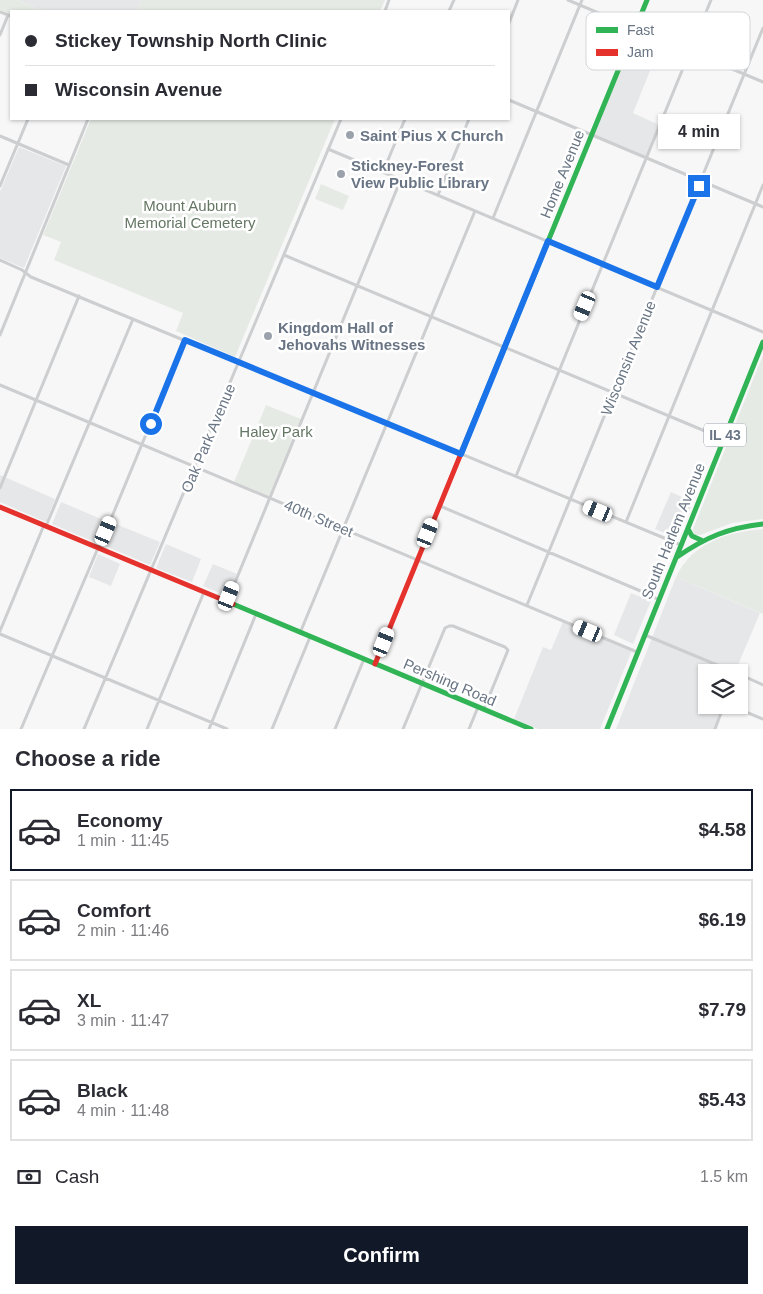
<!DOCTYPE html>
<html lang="en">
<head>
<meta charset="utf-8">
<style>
	body { margin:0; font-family:Arial,sans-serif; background:#f7f7f7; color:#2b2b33; height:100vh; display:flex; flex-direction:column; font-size:19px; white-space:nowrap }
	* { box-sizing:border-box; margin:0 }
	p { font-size:16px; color:#7c7c81 }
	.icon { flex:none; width:28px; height:28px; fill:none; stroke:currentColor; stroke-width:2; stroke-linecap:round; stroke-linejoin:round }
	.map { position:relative; height:729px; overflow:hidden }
	.details { display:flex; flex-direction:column; background:#fff; flex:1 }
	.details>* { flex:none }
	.guide { position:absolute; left:10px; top:10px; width:500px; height:110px; border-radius:0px; box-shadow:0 1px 4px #0004; display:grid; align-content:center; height:110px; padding:0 15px; background:#fff }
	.buttons { position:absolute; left:698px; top:664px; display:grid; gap:10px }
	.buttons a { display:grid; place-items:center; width:50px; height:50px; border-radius:0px; background:#fff; box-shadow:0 1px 4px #0004; font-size:25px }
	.end { position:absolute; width:22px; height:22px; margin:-11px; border:6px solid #1a73e8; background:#fff; box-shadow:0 0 0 2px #fff }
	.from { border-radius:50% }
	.bubble { position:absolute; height:35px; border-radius:0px; background:#fff; box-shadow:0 1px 4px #0004; font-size:16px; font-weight:800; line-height:35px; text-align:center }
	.car { position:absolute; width:15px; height:30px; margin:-15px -8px; border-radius:6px; box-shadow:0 0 4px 1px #0007; background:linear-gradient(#fff 24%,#345 0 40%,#fff 0 76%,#345 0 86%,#fff 0) }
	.guide b { display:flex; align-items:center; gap:18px; height:48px; font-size:19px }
	.guide b+b { border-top:1px solid #e1e1e2 }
	.guide i { width:12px; height:12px; background:#2b2b33 }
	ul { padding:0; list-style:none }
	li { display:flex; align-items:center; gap:15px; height:82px; margin:0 10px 8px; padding:0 5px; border:2px solid #e1e1e2; border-radius:0px }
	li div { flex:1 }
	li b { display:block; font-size:19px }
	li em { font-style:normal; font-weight:800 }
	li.on { border-color:#111827 }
	li>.icon { width:45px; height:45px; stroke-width:1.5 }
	h2 { padding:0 15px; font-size:22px; line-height:60px }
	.pay { display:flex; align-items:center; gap:12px; height:55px; padding:0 15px; font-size:19px }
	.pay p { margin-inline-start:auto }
	.button { display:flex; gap:10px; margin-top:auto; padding:10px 15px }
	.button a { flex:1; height:58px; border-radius:0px; background:#111827; color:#fff; font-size:20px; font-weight:800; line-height:58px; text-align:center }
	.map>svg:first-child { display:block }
</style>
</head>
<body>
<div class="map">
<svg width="763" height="729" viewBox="0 0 763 729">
	<rect width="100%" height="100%" fill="#f7f7f7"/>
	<!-- built -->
	<path fill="#e6e7e8" d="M17,0H141L136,11H44Z
		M635,30L662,41L633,113L659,125L646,157L592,134Z
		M19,147L66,166L24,268L0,258V192Z
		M0,475L55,499L46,522L0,502Z
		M671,492L693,502L677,538L655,529Z
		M61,502L106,521L97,543L52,524Z
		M113,523L160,542L150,565L103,545Z
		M166,544L201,559L192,582L156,568Z
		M98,554L120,564L111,586L89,577Z
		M213,564L237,574L227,596L203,586Z
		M676,577L760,613L735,672H706V705H724L714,729H616Z
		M631,593L651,601L633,644L614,635Z
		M563,622L632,650L600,729H538L514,719L543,647L551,650Z"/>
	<!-- green -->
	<path fill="#e6eae5" d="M0,0H17L44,11H11V14L0,10Z
		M141,0H385L380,11H136Z
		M91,119H335L235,357L176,331L183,313L54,260L61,242L43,235Z
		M321,184L349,196L343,210L315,199Z
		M763,355V519L732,523L700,535H694L693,529Z
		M266,405L301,419L269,496L234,482Z
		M763,529V614L676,577C692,543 727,532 763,529Z"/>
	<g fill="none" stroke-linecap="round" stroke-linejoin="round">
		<!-- street -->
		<path stroke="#cdced0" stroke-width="3" d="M568,0L763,82
			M385,11L389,0
			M449,11L454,0
			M0,12L11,16
			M509,23L518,0
			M0,35L8,15
			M509,100L763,207
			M0,136L69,165
			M328,149L763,332
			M383,172L405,119
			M0,186L28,119
			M438,195L469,119
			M493,218L582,0
			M284,255L724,439
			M0,260L22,270L31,277L239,363
			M0,335L88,119
			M240,362L681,545
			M0,385L637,652
			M516,476L711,0
			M0,488L79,296
			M440,506L650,595L659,600
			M626,522L763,185
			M46,526L133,319
			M99,548L185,340
			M227,602L401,179
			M527,605L763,28
			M0,631L44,525
			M300,633L475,211
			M0,634L227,729
			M645,635L734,672
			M739,674L763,685
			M729,705L763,719
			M21,729L98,548
			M84,729L341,119
			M147,729L204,592
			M209,729L256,614
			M272,729L310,637
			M335,729L364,659
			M403,729L445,628L449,626H453L505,647L508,650L484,709
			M469,729L478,707
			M715,729L724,705"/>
		<!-- fast -->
		<path stroke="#30b455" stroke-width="5" d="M471,429L647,0
			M688,529L692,536L701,540
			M677,557C706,537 728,528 763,524
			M233,604L531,729
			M607,729L763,342"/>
		<!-- jam -->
		<path stroke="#e5322d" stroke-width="5" d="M0,507L233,604
			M375,664L471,429"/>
	</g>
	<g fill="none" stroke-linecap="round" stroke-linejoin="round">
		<!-- route -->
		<path stroke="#1a73e8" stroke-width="6" d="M151,424L185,340L461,454L548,241L657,287L699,186"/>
	</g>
	<!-- markers -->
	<g fill="#9ba2ac" stroke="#fff" stroke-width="2">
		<circle cx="350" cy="135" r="5"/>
		<circle cx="341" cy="174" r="5"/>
		<circle cx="268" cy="336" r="5"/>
	</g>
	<g text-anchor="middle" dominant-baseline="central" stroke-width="5" stroke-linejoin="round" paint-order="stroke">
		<!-- shield labels -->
		<rect fill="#fff" stroke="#969ea9" stroke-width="1" x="704" y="423.5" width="42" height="23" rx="4"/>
		<g font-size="14" font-weight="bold" fill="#697584">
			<text x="725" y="435">IL 43</text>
		</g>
		<!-- poi labels -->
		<g font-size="15" font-weight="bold" fill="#697584" stroke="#fff" text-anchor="start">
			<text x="360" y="135">Saint Pius X Church</text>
			<text x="351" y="165">Stickney-Forest<tspan x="351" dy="17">View Public Library</tspan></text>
			<text x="278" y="327">Kingdom Hall of<tspan x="278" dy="17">Jehovahs Witnesses</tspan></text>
		</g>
		<!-- street labels -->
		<g font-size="15" fill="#697584" stroke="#fff">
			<text transform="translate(562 174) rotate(-68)">Home Avenue</text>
			<text transform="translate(628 358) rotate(-68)">Wisconsin Avenue</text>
			<text transform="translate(208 438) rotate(-67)">Oak Park Avenue</text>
			<text transform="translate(319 518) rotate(23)">40th Street</text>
			<text transform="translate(673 531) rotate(-68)">South Harlem Avenue</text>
			<text transform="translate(450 682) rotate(23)">Pershing Road</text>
		</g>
		<!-- park labels -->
		<g font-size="15" fill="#657764" stroke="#fff">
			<text x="190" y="205">Mount Auburn<tspan x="190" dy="17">Memorial Cemetery</tspan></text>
			<text x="276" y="431">Haley Park</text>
		</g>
	</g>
	<!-- legend -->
	<rect x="586" y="12" width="164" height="58" rx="8" fill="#fff" stroke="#d2d6da" stroke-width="1"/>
	<rect x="596" y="27" width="22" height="6" fill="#30b455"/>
	<rect x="596" y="49" width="22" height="7" fill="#e5322d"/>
	<g font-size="14" fill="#697584">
		<text x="627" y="35">Fast</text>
		<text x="627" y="57">Jam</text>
	</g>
</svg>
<div class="buttons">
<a><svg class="icon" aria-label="layers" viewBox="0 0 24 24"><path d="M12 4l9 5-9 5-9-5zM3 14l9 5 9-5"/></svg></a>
</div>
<i class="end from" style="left:151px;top:424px"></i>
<i class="end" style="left:699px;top:186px"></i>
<div class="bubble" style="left:658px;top:114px;width:82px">4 min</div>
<i class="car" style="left:585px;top:306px;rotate:203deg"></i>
<i class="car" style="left:598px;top:511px;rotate:292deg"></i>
<i class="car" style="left:106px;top:531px;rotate:23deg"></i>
<i class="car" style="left:428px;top:533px;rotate:22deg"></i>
<i class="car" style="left:229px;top:596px;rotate:22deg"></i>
<i class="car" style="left:588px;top:631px;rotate:293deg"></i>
<i class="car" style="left:384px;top:642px;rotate:22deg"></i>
<div class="guide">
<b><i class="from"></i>Stickey Township North Clinic</b>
<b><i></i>Wisconsin Avenue</b>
</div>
</div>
<section class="details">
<h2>Choose a ride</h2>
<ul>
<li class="on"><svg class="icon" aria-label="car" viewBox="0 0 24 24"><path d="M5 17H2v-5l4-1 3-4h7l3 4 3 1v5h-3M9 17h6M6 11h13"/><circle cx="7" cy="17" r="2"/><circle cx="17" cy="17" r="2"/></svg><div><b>Economy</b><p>1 min · 11:45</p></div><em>$4.58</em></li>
<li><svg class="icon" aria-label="car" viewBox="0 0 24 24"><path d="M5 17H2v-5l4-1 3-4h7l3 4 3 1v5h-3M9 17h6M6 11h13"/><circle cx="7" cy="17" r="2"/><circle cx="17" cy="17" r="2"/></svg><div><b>Comfort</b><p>2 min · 11:46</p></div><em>$6.19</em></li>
<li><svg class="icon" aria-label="car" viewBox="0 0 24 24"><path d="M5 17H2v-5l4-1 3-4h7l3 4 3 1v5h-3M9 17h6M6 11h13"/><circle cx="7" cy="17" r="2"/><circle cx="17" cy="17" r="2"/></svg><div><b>XL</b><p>3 min · 11:47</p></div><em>$7.79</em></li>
<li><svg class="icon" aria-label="car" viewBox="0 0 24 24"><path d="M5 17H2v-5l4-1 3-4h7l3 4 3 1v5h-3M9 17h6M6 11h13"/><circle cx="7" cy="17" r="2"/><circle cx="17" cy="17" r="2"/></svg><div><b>Black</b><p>4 min · 11:48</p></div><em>$5.43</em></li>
</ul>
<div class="pay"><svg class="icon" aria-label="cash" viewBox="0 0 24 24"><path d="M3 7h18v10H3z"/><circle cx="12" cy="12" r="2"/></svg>Cash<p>1.5 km</p></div>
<div class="button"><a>Confirm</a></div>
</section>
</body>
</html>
